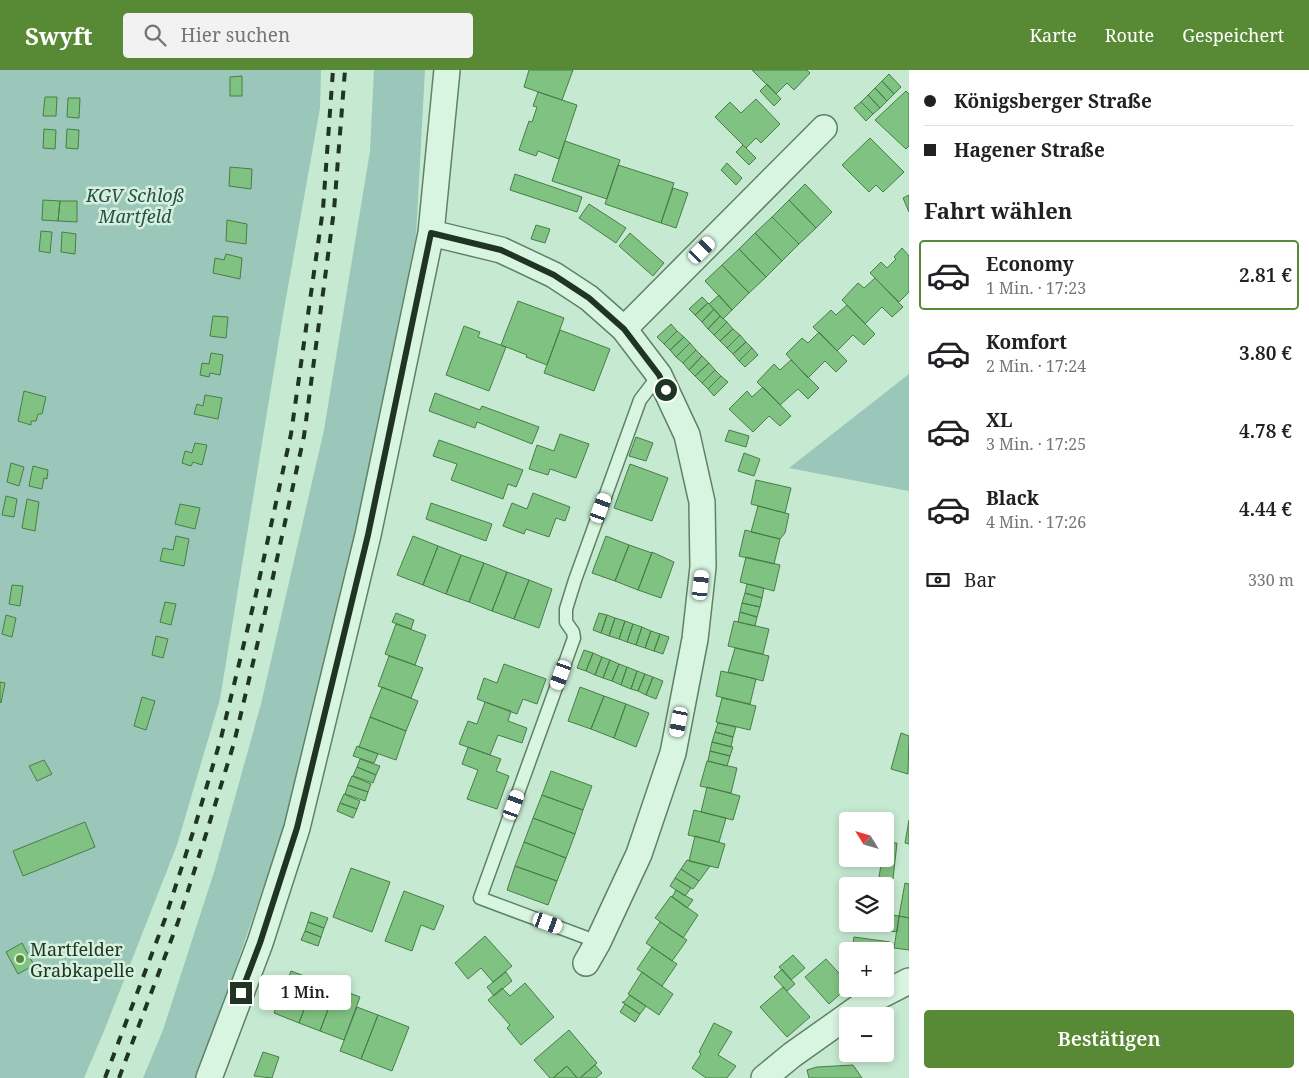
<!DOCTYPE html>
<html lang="de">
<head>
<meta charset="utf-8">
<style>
	body { margin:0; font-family:"Noto Serif",serif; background:#f2f2f2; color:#202124; height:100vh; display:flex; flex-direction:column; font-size:19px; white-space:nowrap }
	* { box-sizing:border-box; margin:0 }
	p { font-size:16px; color:#757577 }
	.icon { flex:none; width:28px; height:28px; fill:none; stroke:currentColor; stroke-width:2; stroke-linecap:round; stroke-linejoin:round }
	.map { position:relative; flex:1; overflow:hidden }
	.details { display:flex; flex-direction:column; background:#fff; width:400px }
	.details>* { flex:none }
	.top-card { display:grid; align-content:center; height:110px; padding:0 15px; background:#fff }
	.needle { width:32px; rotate:307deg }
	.controls { position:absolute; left:839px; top:742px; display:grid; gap:10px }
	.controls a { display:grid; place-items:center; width:55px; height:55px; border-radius:5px; background:#fff; box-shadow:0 2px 8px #0003; font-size:25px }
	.end { position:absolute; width:22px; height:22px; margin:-11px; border:6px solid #203422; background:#fff; box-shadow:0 0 0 2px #fff }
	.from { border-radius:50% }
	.bubble { position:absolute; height:35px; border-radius:5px; background:#fff; box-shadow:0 2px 8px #0003; font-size:16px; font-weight:600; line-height:35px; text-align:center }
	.car { position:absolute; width:15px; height:30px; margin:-15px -8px; border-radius:6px; box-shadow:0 0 4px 1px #0007; background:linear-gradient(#fff 24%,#345 0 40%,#fff 0 76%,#345 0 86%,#fff 0) }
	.top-card b { display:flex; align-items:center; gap:18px; height:48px; font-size:19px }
	.top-card b+b { border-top:1px solid #e0e0e0 }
	.top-card i { width:12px; height:12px; background:#202124 }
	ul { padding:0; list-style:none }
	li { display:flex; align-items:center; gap:15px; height:70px; margin:0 10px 8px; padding:0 5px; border:2px solid transparent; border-radius:5px }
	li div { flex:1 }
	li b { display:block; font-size:19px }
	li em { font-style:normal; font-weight:600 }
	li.selected { border-color:#588a35 }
	li>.icon { width:45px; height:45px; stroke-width:1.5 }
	h2 { padding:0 15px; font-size:22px; line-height:60px }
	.pay { display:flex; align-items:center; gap:12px; height:55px; padding:0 15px; font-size:19px }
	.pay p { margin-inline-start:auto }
	.button { display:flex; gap:10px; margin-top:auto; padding:10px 15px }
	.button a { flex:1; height:58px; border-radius:5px; background:#588a35; color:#fff; font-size:20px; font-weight:600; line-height:58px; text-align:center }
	header { display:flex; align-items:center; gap:30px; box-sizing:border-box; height:70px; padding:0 25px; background:#588a35; color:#fff }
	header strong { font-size:24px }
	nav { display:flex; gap:28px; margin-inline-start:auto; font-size:18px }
	.search { width:350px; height:45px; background:#f2f2f2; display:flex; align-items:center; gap:12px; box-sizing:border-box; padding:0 18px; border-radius:5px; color:#757577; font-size:19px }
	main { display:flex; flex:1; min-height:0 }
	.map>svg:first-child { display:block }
</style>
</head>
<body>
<header>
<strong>Swyft</strong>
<div class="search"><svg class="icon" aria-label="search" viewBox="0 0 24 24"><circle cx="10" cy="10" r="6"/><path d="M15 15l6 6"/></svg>Hier suchen</div>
<nav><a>Karte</a><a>Route</a><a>Gespeichert</a></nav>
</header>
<main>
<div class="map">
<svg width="909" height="1008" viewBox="0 0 909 1008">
	<rect width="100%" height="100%" fill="#c6e9d1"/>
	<!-- green -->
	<path fill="#9bc6ba" d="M0,0H321L320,38L283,245L220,629L177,775L104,961L84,1008H0Z
		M374,0H425L416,166L352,477L288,747L197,1008H143L163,960L215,799L261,634L324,360L370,81Z
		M909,304V421L789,398Z"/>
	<!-- building -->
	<path fill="#80c281" stroke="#477e47" d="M529,0H573L562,30L524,17Z
		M752,0H807L810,3L794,20L787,13L776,24Z
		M889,4L901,17L894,24L882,11Z
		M242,6V26H230V7Z
		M882,11L894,24L887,31L875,18Z
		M767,14L781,29L774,36L760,21Z
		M875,18L887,31L880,38L868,25Z
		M906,21L909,24V76L906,79L875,50Z
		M538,22L577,35L559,89L538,81L536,86L519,80L529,51L532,52L537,37L533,36Z
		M868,25L880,38L873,44L861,32Z
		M45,27H57L56,46H43Z
		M68,28H80L79,48L67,47Z
		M756,29L780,54L761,73L756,68L746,78L715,47L730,32L741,43Z
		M861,32L873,44L866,51L854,38Z
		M44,59L56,60L55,79L43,78Z
		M67,59L79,60L78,79L66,78Z
		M870,68L904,102L883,122L876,115L869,122L842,95Z
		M565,71L620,90L607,129L552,111Z
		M743,75L756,88L749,95L736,82Z
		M727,93L742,108L736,115L721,100Z
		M618,95L674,113L661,153L605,134Z
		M230,97L252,99L251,119L229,116Z
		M515,104L582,127L577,142L510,120Z
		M805,114L832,142L816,158L789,130Z
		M673,118L688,123L676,158L661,153Z
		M909,125V142L903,128Z
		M43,130L60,131L58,151L42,150Z
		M789,130L816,158L799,174L772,147Z
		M60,131H77V152L58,151Z
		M589,134L626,158L616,173L579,148Z
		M772,147L799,174L782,191L755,163Z
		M227,150L247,154L246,174L226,171Z
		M536,155L550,159L545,173L531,169Z
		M41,161L52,162L50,183L39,181Z
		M62,162L76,164L75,184L61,182Z
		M630,163L664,193L653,206L619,176Z
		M755,163L782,191L766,207L739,179Z
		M902,178L909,186V222L899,232L870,203L881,192L887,198L896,189L894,187Z
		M739,179L766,207L749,223L722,195Z
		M226,184L242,188L240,209L213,203L215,188L224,190Z
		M722,195L749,223L732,240L705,211Z
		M875,208L903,237L892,247L882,237L865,254L842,230L858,213L864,218Z
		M719,225L732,240L723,249L709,234Z
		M702,227L708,233L695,245L689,239Z
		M518,231L564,248L547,295L526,287L527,285L501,275Z
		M708,233L714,239L702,252L695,245Z
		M847,235L875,264L864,275L853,265L837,281L813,257L831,240L836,245Z
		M714,239L720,246L708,259L702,252Z
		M213,246L228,247L226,268L210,266Z
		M720,246L727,252L714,265L708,259Z
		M727,252L733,259L720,271L714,265Z
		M671,254L677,261L664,274L657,267Z
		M464,256L480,262L478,267L506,277L489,321L446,305Z
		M733,259L740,265L727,278L720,271Z
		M560,260L610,279L594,321L544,303Z
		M677,261L684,267L670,280L664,274Z
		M819,262L847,291L836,302L825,291L808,308L786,284L802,268L808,273Z
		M740,265L746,272L733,284L727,278Z
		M684,267L690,273L676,287L670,280Z
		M746,272L752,278L739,291L733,284Z
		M690,273L696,280L683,293L676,287Z
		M752,278L758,285L745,297L739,291Z
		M696,280L702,286L689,300L683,293Z
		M211,283L223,285L220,305L210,303L209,307L200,305L202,293L209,294Z
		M702,286L709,293L695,306L689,300Z
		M791,290L819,318L808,329L798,319L780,335L757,312L774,294L780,300Z
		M709,293L715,300L702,313L695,306Z
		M715,300L721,306L708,319L702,313Z
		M721,306L728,312L714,326L708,319Z
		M763,317L791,346L780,356L769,346L753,362L729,339L747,321L752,327Z
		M24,321L46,327L42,344H38L36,351H31V355L18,351Z
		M435,323L480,340L482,336L539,357L532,374L477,352L475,358L429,341Z
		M205,325L222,328L218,349L194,344L197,334L203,336Z
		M729,360L749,366L746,377L725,371Z
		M560,364L589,374L576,408L550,399L548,405L529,399L537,375L554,381Z
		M636,367L653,373L646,391L629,386Z
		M439,370L523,400L516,417L508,414L503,429L451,410L457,394L433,386Z
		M195,373L207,375L202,395L193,392L191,396L182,393L185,381L192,383Z
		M744,383L760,389L754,406L738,401Z
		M11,393L24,397L19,416L7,412Z
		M630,394L668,408L652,451L614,438Z
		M33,396L48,400L47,409L44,408L42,419L29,416Z
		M756,410L791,418L785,443L751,434Z
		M533,423L570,437L565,451L556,448L549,467L526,459L524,464L503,456L512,433L527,439Z
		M6,426L17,429L14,447L2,445Z
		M27,429L39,432L35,461L22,458Z
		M431,433L492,454L486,471L426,449Z
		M180,434L200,438L195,459L175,454Z
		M758,436L789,444L785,463L780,469L751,462Z
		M745,460L780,469L774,494L739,486Z
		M176,466L189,469L184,496L160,491L163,478L173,480Z
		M413,466L438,476L423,515L397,505Z
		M606,466L629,475L615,511L592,503Z
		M629,475L652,483L638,520L615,511Z
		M438,476L461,485L446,524L423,515Z
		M652,482L674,492L661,528L638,520Z
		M461,485L484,493L469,532L446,524Z
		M746,487L780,495L774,521L740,512Z
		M484,493L507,502L492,541L469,532Z
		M507,502L529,510L514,549L492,541Z
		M529,510L552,519L539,558L514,549Z
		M747,514L764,518L762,528L745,523Z
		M12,515L23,516L20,536L9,534Z
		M745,523L762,528L760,537L742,533Z
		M165,532L176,534L171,555L160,552Z
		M742,533L760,537L757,547L740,542Z
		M740,542L757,547L755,556L738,552Z
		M396,543L414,550L411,559L392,552Z
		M599,543L607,545L601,563L593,560Z
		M6,545L16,548L12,567L2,564Z
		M607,545L615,548L609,566L601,563Z
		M615,548L625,551L619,569L609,566Z
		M625,551L633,554L627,572L619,569Z
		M734,551L769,559L763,584L728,576Z
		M396,554L426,565L415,595L385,584Z
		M633,554L642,557L636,575L627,572Z
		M642,557L651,561L645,578L636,575Z
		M651,561L660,564L654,581L645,578Z
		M660,564L669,567L663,584L654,581Z
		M156,566L168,569L163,588L152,585Z
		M735,578L769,586L763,611L728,602Z
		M584,580L593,583L586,601L577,598Z
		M593,583L602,587L595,605L586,601Z
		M389,586L423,598L411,628L378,616Z
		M602,587L610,590L603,608L595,605Z
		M610,590L619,594L612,611L603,608Z
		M504,594L546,609L537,634L523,629L517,644L477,629L484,608L497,613Z
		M619,594L627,597L621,615L612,611Z
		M627,597L637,601L631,619L621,615Z
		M637,601L645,604L638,621L631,619Z
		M721,601L756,609L750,634L716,626Z
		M645,604L653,607L646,625L638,621Z
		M653,607L663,611L656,629L646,625Z
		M0,612L5,613L1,633L0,632Z
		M382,617L418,631L406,661L370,647Z
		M580,617L604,626L591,659L568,651Z
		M604,626L626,634L614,668L591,659Z
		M142,627L155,631L146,660L134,656Z
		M722,628L756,636L750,660L716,652Z
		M485,632L511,641L508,651L527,658L522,673L498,665L490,685L459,674L468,651L477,654Z
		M626,634L649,643L636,677L614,668Z
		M370,647L406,661L396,690L359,677Z
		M718,653L736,657L733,667L715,662Z
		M715,662L733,667L731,677L712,672Z
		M901,663L909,666L908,704L891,699Z
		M712,672L733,677L730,686L710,681Z
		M357,676L378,684L374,693L353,686Z
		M468,677L501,689L496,701L509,706L497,739L467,729L478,700L462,694Z
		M710,681L730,686L727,696L708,691Z
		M360,689L380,696L376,705L357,697Z
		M44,690L52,704L37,711L29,696Z
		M707,691L737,698L731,723L700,716Z
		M357,697L376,705L373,713L353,706Z
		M551,701L592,716L583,740L542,725Z
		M352,706L371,714L368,722L348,715Z
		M348,715L368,722L365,731L345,724Z
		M707,717L740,726L733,750L701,742Z
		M344,724L360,731L357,739L340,733Z
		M542,725L583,740L575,764L533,748Z
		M340,733L357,739L353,748L337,741Z
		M694,740L726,748L719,772L688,765Z
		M533,748L575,764L566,788L524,772Z
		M909,750V774L905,773Z
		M85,752L95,777L23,806L13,781Z
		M695,766L725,774L718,798L689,791Z
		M524,772L566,788L557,811L515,796Z
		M885,772L897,773L893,809L879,807L882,789H885Z
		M687,790L710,796L699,811L681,799Z
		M515,796L557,811L548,835L507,820Z
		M351,798L390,812L372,862L333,847Z
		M681,799L699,811L693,819L675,808Z
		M675,808L691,818L685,826L670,816Z
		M905,813L909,814V848L899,846Z
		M676,820L693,830L687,838L672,827Z
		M404,821L444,836L434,860L421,855L412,881L385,871Z
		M671,826L698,845L683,868L655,848Z
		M311,842L328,848L324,858L308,852Z
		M885,844L899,846L897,862L872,858V854H885Z
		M899,846L909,848V880L894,878Z
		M308,852L324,858L321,867L305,861Z
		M660,852L687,870L672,891L646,873Z
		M305,861L321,867L318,876L301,870Z
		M485,866L512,896L493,912L481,898L468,909L455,893Z
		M854,867L890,872L886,898L885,881H852Z
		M22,873L34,895L18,904L6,882Z
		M652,877L677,894L662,916L637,899Z
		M793,885L805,898L791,910L779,897Z
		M826,889L848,913V917L829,934L805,907Z
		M782,899L795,914L787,921L774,907Z
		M291,901L315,910L299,953L274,943Z
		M506,902L512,911L494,926L487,917Z
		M642,902L673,924L659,945L628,924Z
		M315,910L336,918L320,961L299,953Z
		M525,913L554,947L521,975L507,958L510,955L488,930L502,918L510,926Z
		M783,917L810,947L787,967L760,937Z
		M336,918L360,927L344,970L320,961Z
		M630,925L646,936L640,944L622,932H624Z
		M625,934L640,944L635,952L620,942Z
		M357,937L378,945L361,989L340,981Z
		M378,945L409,957L392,1001L361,989Z
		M714,953L732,962L718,985L736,996L727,1008H706L692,998L701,984L699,982Z
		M569,960L597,993L580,1008H577L567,996L553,1008H550L534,990Z
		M263,982L279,987L272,1008L254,1006Z
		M595,995L602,1003L596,1008H580Z
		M853,995L862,1008H809L807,1000L817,997Z
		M567,996L577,1008H553Z"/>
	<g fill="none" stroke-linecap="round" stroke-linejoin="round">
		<!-- lane casing -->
		<g stroke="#5e8263" stroke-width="15">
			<path id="lane" d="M598,872L480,828L574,568L573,562L566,552V539L575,510L640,330L659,305"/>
		</g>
		<!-- street casing -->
		<g stroke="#5e8263" stroke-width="28">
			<path id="street" d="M431,163L501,180L554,205L589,228L624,259L659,305L687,365L702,432L703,497L695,569L673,683L639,784L598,872L586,893
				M624,259L824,58
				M209,1008L260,873L297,758L368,465L431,163L447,0
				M764,1008L792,985L864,934L909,911"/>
		</g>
		<!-- lane -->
		<use href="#lane" stroke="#d8f5e1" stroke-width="12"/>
		<!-- street -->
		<use href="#street" stroke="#d8f5e1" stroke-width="25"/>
		<!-- rail -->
		<path stroke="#203422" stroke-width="4" stroke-dasharray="9 9" stroke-linecap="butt" d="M105,1008L165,849L195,756L221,668L256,524L291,364L323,139L333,0
			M119,1008L178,852L207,761L234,673L269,525L304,366L334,140L345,0"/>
	</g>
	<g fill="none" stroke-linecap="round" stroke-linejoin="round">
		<!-- route -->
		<path stroke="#203422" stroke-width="6" d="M241,923L260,873L297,758L368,465L431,163L501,180L554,205L589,228L624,259L659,305L666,320"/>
	</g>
	<!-- markers -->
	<circle fill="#588a35" stroke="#d5f1de" stroke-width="2" cx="20" cy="889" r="5"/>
	<g text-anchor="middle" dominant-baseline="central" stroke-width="5" stroke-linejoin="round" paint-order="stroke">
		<!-- park labels -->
		<g font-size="18" font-style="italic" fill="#294e48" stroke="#d5f1de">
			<text x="135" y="125">KGV Schloß<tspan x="135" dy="21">Martfeld</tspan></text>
		</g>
		<!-- poi labels -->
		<g font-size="18" fill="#203422" stroke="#d5f1de" text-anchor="start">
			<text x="30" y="879">Martfelder<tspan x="30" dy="21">Grabkapelle</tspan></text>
		</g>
	</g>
</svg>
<div class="controls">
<a><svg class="needle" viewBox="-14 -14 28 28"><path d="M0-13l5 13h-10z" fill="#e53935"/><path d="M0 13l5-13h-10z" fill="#757577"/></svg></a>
<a><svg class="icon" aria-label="layers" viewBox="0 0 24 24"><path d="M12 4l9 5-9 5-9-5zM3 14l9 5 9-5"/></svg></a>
<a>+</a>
<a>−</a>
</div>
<i class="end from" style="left:666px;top:320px"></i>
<i class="end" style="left:241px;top:923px"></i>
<div class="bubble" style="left:259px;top:905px;width:92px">1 Min.</div>
<i class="car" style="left:702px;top:180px;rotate:45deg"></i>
<i class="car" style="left:601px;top:438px;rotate:20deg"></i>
<i class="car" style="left:701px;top:515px;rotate:6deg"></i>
<i class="car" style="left:561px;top:605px;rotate:200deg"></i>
<i class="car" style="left:679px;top:652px;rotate:191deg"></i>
<i class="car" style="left:514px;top:735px;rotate:20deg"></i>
<i class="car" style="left:548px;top:853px;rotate:110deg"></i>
</div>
<section class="details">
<div class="top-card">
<b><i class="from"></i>Königsberger Straße</b>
<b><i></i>Hagener Straße</b>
</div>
<h2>Fahrt wählen</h2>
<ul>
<li class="selected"><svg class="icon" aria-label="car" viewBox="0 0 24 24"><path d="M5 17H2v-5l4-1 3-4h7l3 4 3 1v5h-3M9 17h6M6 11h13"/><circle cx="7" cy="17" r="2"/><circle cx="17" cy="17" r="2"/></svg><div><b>Economy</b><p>1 Min. · 17:23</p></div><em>2.81 €</em></li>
<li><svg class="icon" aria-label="car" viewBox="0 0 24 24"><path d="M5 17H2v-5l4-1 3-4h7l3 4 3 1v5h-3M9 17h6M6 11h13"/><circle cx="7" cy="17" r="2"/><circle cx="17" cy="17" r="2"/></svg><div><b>Komfort</b><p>2 Min. · 17:24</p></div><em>3.80 €</em></li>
<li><svg class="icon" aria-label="car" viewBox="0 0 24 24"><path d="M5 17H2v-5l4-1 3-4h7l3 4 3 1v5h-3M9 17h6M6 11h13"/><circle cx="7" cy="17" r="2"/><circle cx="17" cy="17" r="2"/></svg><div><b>XL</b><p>3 Min. · 17:25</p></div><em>4.78 €</em></li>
<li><svg class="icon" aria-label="car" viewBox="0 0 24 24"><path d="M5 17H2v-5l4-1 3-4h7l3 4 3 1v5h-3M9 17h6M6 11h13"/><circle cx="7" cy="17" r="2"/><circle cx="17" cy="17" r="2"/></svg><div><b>Black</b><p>4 Min. · 17:26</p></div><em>4.44 €</em></li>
</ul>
<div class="pay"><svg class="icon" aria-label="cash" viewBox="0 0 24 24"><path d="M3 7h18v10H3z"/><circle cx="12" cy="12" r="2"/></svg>Bar<p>330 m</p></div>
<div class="button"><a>Bestätigen</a></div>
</section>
</main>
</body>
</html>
